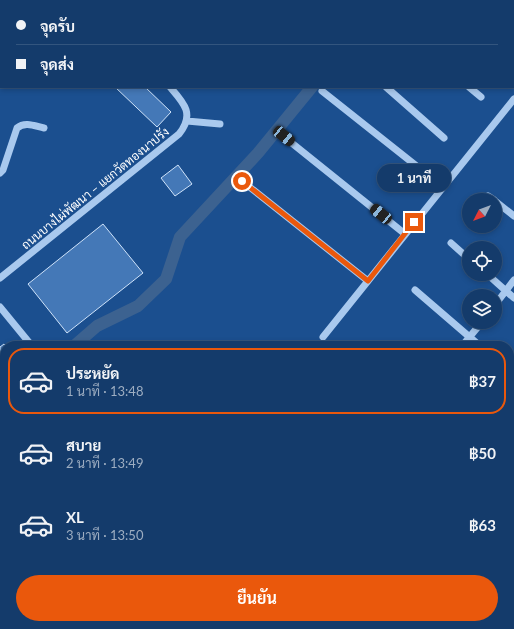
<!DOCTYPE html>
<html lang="th">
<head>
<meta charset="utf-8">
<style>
	body { margin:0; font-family:Lato,Sarabun,sans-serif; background:#1d4271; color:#f1f3f6; height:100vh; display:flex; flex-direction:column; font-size:15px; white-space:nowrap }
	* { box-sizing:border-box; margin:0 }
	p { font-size:13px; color:#9dadc1 }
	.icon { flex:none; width:22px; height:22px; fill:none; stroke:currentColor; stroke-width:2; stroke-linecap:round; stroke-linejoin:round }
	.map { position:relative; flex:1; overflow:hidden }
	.sheet { position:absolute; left:0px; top:341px; width:514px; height:288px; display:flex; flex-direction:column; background:#143b6b; border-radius:16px 16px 0 0; box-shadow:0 2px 6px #0003,0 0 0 1px #33557e }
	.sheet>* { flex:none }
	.guide { position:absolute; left:0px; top:0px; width:514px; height:88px; box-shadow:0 2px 6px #0003,0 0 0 1px #33557e; display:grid; align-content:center; height:88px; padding:0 16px; background:#143b6b }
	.needle { width:26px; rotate:228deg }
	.fabs { position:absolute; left:462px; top:193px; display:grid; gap:8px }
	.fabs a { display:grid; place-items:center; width:40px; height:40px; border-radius:50%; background:#143b6b; box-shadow:0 2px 6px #0003,0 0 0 1px #33557e; font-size:20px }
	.end { position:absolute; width:18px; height:18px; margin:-9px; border:5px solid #ea580c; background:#fff; box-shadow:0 0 0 2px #fff }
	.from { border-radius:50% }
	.bubble { position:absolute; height:28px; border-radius:14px; background:#143b6b; box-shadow:0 2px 6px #0003,0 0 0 1px #33557e; font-size:13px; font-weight:700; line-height:28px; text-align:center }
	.car { position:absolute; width:12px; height:24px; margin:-12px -6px; border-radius:5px; box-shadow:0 0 3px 1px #0007; background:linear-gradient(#222 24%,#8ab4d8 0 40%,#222 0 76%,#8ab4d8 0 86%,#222 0) }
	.guide b { display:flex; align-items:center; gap:14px; height:38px; font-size:15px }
	.guide b+b { border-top:1px solid #33557e }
	.guide i { width:10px; height:10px; background:#f1f3f6 }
	ul { padding:7px 0 0; list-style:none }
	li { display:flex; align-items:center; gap:12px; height:66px; margin:0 8px 6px; padding:0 8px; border:2px solid transparent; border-radius:16px }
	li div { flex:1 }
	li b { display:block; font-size:15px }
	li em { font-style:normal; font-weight:700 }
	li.active { border-color:#ea580c }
	li>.icon { width:36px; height:36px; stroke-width:1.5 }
	.cta { display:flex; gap:8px; margin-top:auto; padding:8px 16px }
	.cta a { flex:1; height:46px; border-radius:24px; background:#ea580c; color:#fff; font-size:16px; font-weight:700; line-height:46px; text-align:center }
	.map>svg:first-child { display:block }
</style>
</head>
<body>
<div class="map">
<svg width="514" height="629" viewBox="0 0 514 629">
	<rect width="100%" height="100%" fill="#1b4f8f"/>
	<!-- green -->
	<path fill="#2e69ad" d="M509,550L514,554V620L504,629L499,624H509Z"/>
	<!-- water -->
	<path fill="#3c6290" stroke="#9cc4f0" d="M509,569L514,574V605L509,604Z"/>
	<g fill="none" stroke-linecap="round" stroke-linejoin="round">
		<!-- canal -->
		<path stroke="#3c6290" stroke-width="12" d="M384,1V0
			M74,346L97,326L138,306L166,279L180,237L258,153L312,87"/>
	</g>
	<!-- building -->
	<path fill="#4478b7" stroke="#cfe3fa" d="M60,0H77L59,1Z
		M115,87H145L171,112L157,127Z
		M178,165L192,184L175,196L161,178Z
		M103,224L143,273L67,333L28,284Z
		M4,344L6,346L5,380L0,375V347Z"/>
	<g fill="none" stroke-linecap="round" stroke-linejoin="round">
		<!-- path -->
		<path stroke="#a9c9ee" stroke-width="2" stroke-dasharray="2 3" stroke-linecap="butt" d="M509,568L514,573
			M509,607H514"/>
		<!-- minor -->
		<path stroke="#a9c9ee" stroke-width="7" d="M90,0L91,1
			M302,0L303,1
			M454,0L455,1
			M402,1L403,0
			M513,54H514
			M386,87L444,138
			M469,87L481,97
			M322,91L443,187
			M187,121L220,124
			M283,136L405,234
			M0,173L3,170L17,128C25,121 35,126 44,128
			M242,181L368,281
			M488,196L494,200
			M495,201L514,216
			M451,243L469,259
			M487,274L514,298
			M0,278L179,134C195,114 184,103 170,87
			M415,290L480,346
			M495,305L514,280
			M0,307L32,346
			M323,337L514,99
			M170,344L171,346
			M462,346L482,322
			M509,371L514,375
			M0,414L5,411
			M0,449L5,455
			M509,492L514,486
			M509,554L514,559
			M327,624L332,629
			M499,624L503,629
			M336,629L343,624
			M457,629L464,624"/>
	</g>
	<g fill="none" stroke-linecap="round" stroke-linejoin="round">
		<!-- route -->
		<path stroke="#ea580c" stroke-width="5" d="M242,181L368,281L414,222"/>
	</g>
	<g text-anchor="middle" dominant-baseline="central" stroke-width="3" stroke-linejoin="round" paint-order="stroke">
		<!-- street labels -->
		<g font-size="12" fill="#fff" stroke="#1b4f8f">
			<text transform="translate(95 188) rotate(-39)">ถนนบางไผ่พัฒนา – แยกวัดทองนาปรัง</text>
		</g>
	</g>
</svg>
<div class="fabs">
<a><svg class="needle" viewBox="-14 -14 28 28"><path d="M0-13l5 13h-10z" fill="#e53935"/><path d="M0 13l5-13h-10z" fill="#9dadc1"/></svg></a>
<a><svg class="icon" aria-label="locate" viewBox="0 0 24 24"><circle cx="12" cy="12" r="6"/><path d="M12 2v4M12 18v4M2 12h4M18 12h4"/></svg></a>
<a><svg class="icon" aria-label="layers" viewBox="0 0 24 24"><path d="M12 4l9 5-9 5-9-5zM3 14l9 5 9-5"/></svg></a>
</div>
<i class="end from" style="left:242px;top:181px"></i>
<i class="end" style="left:414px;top:222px"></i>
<div class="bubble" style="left:377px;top:164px;width:74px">1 นาที</div>
<i class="car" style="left:284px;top:136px;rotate:129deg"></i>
<i class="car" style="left:381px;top:214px;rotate:309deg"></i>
<div class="guide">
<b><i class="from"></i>จุดรับ</b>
<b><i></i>จุดส่ง</b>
</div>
<section class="sheet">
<ul>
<li class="active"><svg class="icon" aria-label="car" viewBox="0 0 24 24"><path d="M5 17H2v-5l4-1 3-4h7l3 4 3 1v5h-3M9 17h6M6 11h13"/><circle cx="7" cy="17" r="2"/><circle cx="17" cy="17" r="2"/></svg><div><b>ประหยัด</b><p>1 นาที · 13:48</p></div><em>฿37</em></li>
<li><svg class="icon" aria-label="car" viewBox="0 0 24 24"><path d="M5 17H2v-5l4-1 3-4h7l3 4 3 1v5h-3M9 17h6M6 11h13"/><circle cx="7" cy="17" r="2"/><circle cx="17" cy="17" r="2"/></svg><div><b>สบาย</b><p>2 นาที · 13:49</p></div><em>฿50</em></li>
<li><svg class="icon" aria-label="car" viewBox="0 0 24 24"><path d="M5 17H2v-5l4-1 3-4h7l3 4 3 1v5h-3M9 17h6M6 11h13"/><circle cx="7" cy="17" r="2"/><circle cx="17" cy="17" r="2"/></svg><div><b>XL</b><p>3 นาที · 13:50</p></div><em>฿63</em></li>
</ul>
<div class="cta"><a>ยืนยัน</a></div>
</section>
</div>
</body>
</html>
